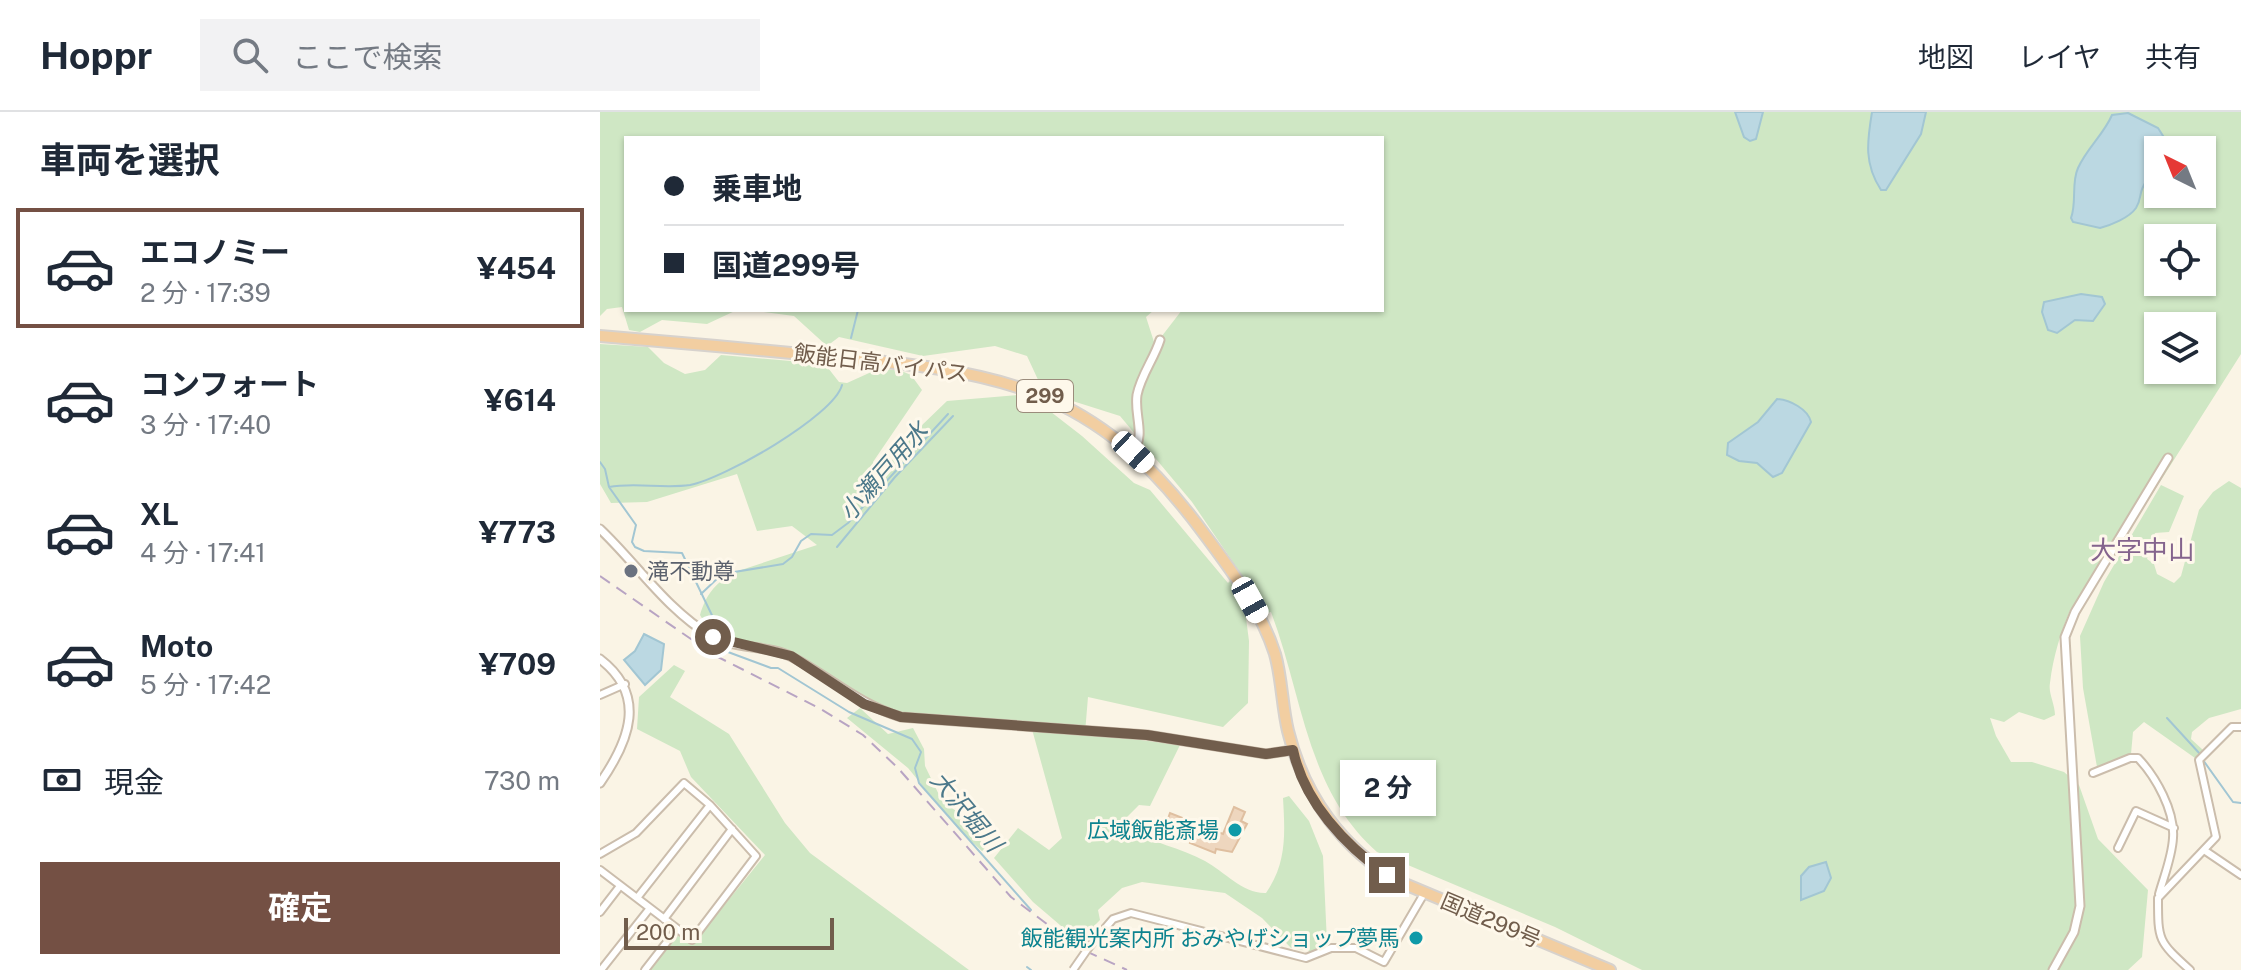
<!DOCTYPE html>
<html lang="ja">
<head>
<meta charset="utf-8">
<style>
	body { margin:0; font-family:"Public Sans","Noto Sans JP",sans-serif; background:#f2f2f3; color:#1f2937; height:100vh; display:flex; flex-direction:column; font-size:30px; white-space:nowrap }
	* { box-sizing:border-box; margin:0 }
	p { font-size:26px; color:#747a83 }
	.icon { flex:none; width:44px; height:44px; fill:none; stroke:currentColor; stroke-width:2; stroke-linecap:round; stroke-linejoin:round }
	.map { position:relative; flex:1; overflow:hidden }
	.panel { display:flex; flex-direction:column; background:#fff; width:600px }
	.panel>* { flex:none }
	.banner { position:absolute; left:24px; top:24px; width:760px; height:176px; border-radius:0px; box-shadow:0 2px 6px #0004; display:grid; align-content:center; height:176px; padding:0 40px; background:#fff }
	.needle { width:52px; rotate:317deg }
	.tools { position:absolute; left:1544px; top:24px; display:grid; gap:16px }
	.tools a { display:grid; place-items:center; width:72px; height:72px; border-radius:0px; background:#fff; box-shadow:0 2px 6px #0004; font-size:40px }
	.scale { position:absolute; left:24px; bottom:20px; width:210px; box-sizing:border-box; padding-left:8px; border:4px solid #715d4c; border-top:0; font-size:22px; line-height:28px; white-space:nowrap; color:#715d4c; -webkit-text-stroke:6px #fef8eb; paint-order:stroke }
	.end { position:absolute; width:36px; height:36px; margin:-18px; border:10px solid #715d4c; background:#fff; box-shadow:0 0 0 4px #fff }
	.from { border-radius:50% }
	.bubble { position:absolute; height:56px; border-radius:0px; background:#fff; box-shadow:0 2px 6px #0004; font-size:26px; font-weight:700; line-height:56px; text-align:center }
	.car { position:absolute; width:24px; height:48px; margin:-24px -12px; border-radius:10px; box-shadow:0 0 6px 2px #0007; background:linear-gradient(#fff 24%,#345 0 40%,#fff 0 76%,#345 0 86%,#fff 0) }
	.banner b { display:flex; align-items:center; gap:28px; height:76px; font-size:30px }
	.banner b+b { border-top:2px solid #e0e1e3 }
	.banner i { width:20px; height:20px; background:#1f2937 }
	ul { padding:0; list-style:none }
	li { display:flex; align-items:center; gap:24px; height:120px; margin:0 16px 12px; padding:0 24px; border:4px solid transparent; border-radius:0px }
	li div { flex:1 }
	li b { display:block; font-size:30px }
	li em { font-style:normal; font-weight:700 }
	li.selected { border-color:#745044 }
	li>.icon { width:72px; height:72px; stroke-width:1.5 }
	h2 { padding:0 40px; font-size:36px; line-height:96px }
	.pay { display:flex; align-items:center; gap:20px; height:88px; padding:0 40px; font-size:30px }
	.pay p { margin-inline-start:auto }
	.button { display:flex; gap:16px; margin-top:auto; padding:16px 40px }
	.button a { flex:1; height:92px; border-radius:0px; background:#745044; color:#fff; font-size:32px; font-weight:700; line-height:92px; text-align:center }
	header { display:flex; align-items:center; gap:48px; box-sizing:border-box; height:112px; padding:0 40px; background:#fff; border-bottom:2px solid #e0e1e3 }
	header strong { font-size:38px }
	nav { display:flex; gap:44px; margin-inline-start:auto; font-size:28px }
	.search { width:560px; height:72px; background:#f2f2f3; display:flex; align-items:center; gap:20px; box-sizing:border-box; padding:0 28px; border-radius:0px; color:#747a83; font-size:30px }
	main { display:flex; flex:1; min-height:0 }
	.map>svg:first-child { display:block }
</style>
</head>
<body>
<header>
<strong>Hoppr</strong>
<div class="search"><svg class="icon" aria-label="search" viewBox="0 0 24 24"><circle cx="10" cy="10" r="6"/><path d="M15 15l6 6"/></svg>ここで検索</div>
<nav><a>地図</a><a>レイヤ</a><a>共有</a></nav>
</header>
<main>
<section class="panel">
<h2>車両を選択</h2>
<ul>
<li class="selected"><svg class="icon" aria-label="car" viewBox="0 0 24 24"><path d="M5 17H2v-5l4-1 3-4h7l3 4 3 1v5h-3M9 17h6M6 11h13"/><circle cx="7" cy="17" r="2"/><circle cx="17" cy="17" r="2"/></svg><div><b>エコノミー</b><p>2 分 · 17:39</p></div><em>¥454</em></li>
<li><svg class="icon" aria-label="car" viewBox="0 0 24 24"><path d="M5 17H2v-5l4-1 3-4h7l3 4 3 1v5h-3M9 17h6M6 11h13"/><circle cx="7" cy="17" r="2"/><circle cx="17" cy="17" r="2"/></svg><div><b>コンフォート</b><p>3 分 · 17:40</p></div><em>¥614</em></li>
<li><svg class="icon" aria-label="car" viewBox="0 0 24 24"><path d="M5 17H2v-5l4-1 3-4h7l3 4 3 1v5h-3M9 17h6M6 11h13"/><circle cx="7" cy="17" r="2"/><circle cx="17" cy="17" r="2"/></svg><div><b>XL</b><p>4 分 · 17:41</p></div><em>¥773</em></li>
<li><svg class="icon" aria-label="car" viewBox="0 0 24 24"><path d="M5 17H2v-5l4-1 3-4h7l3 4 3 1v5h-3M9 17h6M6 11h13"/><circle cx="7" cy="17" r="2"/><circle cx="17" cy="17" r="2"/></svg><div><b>Moto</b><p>5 分 · 17:42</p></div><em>¥709</em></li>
</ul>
<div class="pay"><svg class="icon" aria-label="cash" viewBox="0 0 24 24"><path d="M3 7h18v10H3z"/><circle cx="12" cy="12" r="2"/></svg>現金<p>730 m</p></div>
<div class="button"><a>確定</a></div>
</section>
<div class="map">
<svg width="1641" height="858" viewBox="0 0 1641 858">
	<rect width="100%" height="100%" fill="#faf4e5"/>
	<!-- green -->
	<path fill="#cfe7c4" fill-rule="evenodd" d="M0,0H1641V242L1480,496H1471C1461,519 1453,545 1450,571C1448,581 1455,592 1455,603L1444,608L1419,600L1404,610L1390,606L1396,624L1411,650H1432L1464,660L1479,673L1498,727L1548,778L1542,845L1528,858H1042L955,815L777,740C706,677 703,584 671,500L646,506L649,529L648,591L623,615L488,585L485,621L580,633L550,694L539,693L525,707L528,717C553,731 581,736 605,749C625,760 643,782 666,781C687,751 685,721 683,686L689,684L709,709L723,744L727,831L713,840L691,836L662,806L625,781L542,770L522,776L498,798L500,808L487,821L467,819L433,790L394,746L418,716L449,738L462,726L430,610L392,613L281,599L191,544L113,525L100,503C106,483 114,473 132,461L217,433L192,414L157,419L137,362L47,390L11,391L0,372V232L48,235L64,251L85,262L105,258L121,243L225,252L239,270L247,271L278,257L299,258L311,263L322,278L273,350L278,365L319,316L347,289L418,283L442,293L482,324L534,371L550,378L628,471L639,459L592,390L520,304L460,285L440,272L427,244L395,234L323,244L239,225L227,234L194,204L150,198H554L546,205L555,233L582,198H782V26H26V198H137L107,212L62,208L40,220L29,218L22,195L7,197L0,204ZM1558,38H1602V82H1558ZM1558,126H1602V170H1558ZM1558,214H1602V258H1558Z
		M1629,369L1641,376V597L1609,606L1592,620L1591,627L1603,638L1595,646L1544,610L1533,620L1531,642L1497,655L1483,576L1480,524L1504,470L1561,373L1584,384L1569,420L1555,421L1547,447L1554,452L1557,462L1574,471L1581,464L1599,398L1613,380Z
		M74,553L85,559L70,585L129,622L185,711L210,741L369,858H50L75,825L79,824L92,833L165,743L91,665L80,639L37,617L39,585Z
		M260,596L288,622L313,616L324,637L325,654L342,689L370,709L385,737L382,739L360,719L308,656L247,606Z"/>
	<!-- water -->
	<path fill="#bbd8e2" stroke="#a2c6d3" stroke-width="2" d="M1135,0H1163L1156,27L1150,29L1144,25Z
		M1272,0H1326L1321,22L1286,78H1281C1264,52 1267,30 1272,0Z
		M1528,1L1558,16L1572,38H1558V65L1549,66C1537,80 1543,85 1536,96C1529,106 1511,113 1500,116L1473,110L1471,106C1477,90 1471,71 1478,56C1487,36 1504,22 1512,3Z
		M1481,182L1502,185L1505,192L1493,209L1475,208L1457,221L1448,218L1442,200L1444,190Z
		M1177,287C1190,288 1208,297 1211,310L1182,361L1173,365L1157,351L1139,349L1127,343L1128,331L1158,310Z
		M44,522L64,532L61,558L45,573L24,548L35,539Z
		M1226,750L1231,766L1224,779L1201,788V764L1209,755Z"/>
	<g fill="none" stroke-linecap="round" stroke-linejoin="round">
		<!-- stream -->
		<path stroke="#a2c6d3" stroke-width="2" d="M251,226L258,198
			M0,350L5,357L9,375L36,413L32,430L35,435L44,439L82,441L121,522
			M9,375C35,370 63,377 90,373C123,367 234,304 242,273
			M237,435L295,365L353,304
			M101,482L122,462L183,452L192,445L201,429L211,422L232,423L248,411L348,302
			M126,535L128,540L171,556H178L249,600L312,627L321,640L315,656L319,671L431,798
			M1567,606L1600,642
			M1603,648L1633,690L1641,691
			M427,855L431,858"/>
	</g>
	<!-- building -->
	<path fill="#eed6be" stroke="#dfbfa0" stroke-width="2" d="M634,695L645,700L641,709L647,712L632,740L616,737L615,741L590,731L592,726L565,715L570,701L623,722Z"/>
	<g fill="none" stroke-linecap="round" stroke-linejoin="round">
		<!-- minor casing -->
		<g stroke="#cbbdac" stroke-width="10">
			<path id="minor" d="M0,583L25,572
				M1493,661L1530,646H1538C1556,665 1575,699 1573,726C1572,745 1564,764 1559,782
				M1518,736L1536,699L1574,716
				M1604,738L1641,763
				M0,742L36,721L84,671L110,693L156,744L92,828L0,758
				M37,786L110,693
				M0,800L20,774
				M64,807L132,717
				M489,835L513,807L531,801L706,846L731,836H756L784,850L825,780
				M1,858L50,796
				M45,858L77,817
				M1590,858C1558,829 1558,829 1558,786L1616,725L1599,648L1632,615H1641"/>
		</g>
		<!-- tertiary casing -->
		<g stroke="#cbbdac" stroke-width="11">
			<path id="tertiary" d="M533,340C546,322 534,304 537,283C541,263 554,247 560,228
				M0,417C36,451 67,498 111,524C135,538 168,532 194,546C231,566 260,593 301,605L547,623L666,642L693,638
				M0,547C47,583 30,628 0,671
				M1453,858L1474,820L1480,794L1465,525L1475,500L1568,346"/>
		</g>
		<!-- trunk casing -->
		<g stroke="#d7d2cd" stroke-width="14">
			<path id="trunk" d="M0,224C74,230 149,237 223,244C397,259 495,272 605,423C632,459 661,498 675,542C682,567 682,594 688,619C704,684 742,737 800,770L1010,858"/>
		</g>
		<!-- minor -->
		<use href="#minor" stroke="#fff" stroke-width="6"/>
		<!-- tertiary -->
		<use href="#tertiary" stroke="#fff" stroke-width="7"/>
		<!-- trunk -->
		<use href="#trunk" stroke="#f2cea1" stroke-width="10"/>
		<!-- rail -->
		<path stroke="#b8a4c3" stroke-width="2" stroke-dasharray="12 8" stroke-linecap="butt" d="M0,464L114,543L219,596L263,623L298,656L411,785L479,836L527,858"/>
		<!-- minor-bridge casing -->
		<g stroke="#cbbdac" stroke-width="10" stroke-linecap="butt">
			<path id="minor-bridge" d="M473,858L489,835"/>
		</g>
		<!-- minor-bridge -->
		<use href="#minor-bridge" stroke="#fff" stroke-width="6"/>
	</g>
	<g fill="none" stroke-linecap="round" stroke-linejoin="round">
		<!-- route -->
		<path stroke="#715d4c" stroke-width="10" d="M113,525L191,544L264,592L301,605L547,623L666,642L693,638C704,690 745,733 787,763"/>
	</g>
	<!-- markers -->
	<circle fill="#6b7280" stroke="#fef8eb" stroke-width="3" cx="31" cy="459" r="8"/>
	<g fill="#0f9aa8" stroke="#fef8eb" stroke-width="3">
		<circle cx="635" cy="718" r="8"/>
		<circle cx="816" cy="826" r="8"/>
	</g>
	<g text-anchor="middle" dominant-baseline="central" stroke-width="6" stroke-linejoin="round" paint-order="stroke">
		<!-- shield labels -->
		<rect fill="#fef8eb" stroke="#9b8c7c" stroke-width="2" x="417" y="268" width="56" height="32" rx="6"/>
		<g font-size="20" font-weight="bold" fill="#715d4c">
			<text x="445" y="284">299</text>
		</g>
		<!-- street labels -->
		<g font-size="22" fill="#715d4c" stroke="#fef8eb">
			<text transform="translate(281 251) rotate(7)">飯能日高バイパス</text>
			<text transform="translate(891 808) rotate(23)">国道299号</text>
		</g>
		<!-- worship labels -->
		<g font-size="22" fill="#5b616d" stroke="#fef8eb" text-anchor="start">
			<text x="47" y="459">滝不動尊</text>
		</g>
		<!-- culture labels -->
		<g font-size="22" fill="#0d838f" stroke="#fef8eb" text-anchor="end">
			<text x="619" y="718">広域飯能斎場</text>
			<text x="800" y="826">飯能観光案内所 おみやげショップ夢馬</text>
		</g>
		<!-- water labels -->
		<g font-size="24" font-style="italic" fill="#4b788a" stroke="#fef8eb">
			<text transform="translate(283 359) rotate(-49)">小瀬戸用水</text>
			<text transform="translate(367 699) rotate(50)">大沢堀川</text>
		</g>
		<!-- quarter labels -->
		<g font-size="26" fill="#84648d" stroke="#fef8eb">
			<text x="1542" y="437">大字中山</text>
		</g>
	</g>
</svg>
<div class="tools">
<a><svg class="needle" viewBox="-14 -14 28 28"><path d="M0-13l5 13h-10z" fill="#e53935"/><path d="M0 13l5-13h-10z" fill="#747a83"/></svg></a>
<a><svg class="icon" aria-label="locate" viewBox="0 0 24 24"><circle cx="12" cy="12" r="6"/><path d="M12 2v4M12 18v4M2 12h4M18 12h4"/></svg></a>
<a><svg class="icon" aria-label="layers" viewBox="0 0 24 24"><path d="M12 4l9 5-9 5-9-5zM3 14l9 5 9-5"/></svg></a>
</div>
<div class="scale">200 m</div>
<i class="end from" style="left:113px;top:525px"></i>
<i class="end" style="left:787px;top:763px"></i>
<div class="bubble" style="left:740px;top:648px;width:96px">2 分</div>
<i class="car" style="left:533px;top:340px;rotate:133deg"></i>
<i class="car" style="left:650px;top:488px;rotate:151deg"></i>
<div class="banner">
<b><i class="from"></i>乗車地</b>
<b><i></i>国道299号</b>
</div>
</div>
</main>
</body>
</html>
